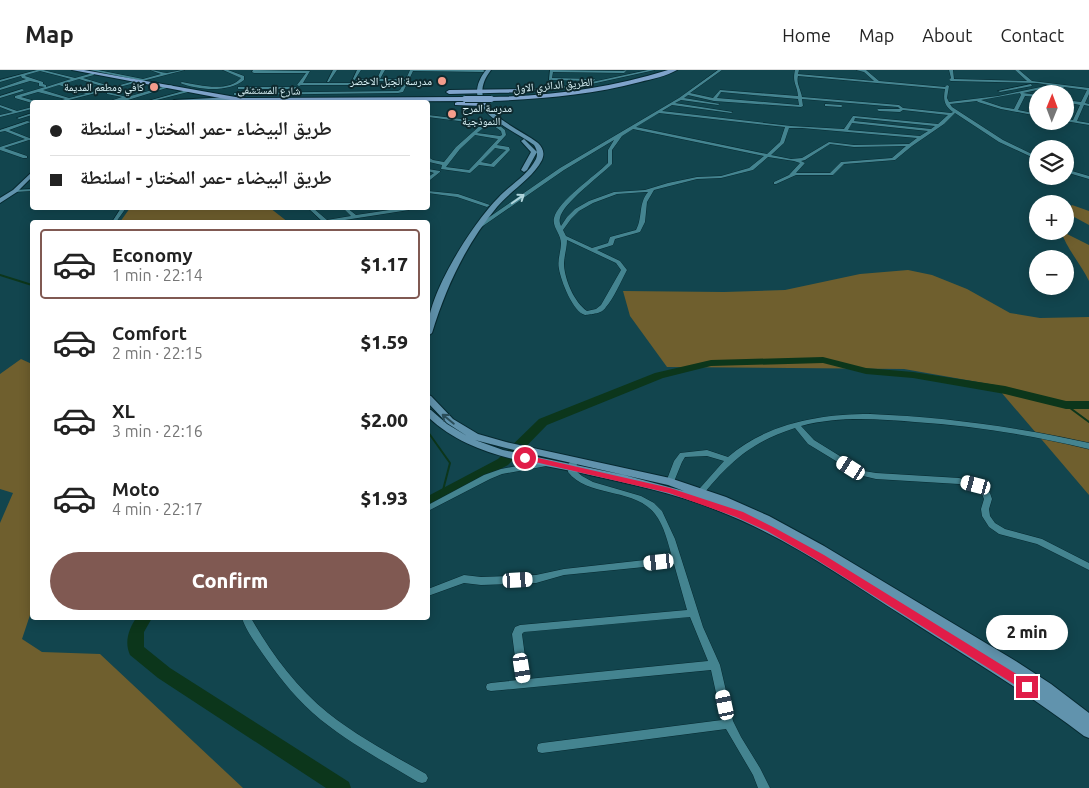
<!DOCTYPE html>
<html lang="en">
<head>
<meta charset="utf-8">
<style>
	body { margin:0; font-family:Ubuntu,"Noto Naskh Arabic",sans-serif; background:#f6f6f6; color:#222; height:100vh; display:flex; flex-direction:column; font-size:19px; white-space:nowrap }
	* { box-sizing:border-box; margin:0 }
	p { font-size:16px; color:#767676 }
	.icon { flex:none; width:28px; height:28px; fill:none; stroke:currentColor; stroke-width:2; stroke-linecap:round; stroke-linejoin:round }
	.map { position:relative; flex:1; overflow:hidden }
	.panel { position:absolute; left:30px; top:150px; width:400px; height:400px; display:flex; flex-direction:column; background:#fff; border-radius:5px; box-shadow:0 2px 12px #0003 }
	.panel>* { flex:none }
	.top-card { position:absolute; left:30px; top:30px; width:400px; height:110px; border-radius:5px; box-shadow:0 2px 12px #0003; display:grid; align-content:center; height:110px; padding:0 20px; background:#fff }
	.needle { width:32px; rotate:1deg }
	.tools { position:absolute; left:1029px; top:15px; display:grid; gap:10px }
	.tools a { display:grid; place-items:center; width:45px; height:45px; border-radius:50%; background:#fff; box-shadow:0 2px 12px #0003; font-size:25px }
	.end { position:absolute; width:22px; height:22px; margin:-11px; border:6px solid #e11d48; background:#fff; box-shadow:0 0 0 2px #fff }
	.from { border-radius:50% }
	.bubble { position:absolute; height:35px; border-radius:18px; background:#fff; box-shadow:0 2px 12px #0003; font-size:16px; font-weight:800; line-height:35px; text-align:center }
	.car { position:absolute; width:15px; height:30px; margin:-15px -8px; border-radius:6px; box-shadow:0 0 4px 1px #0007; background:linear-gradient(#fff 24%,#345 0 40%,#fff 0 76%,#345 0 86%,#fff 0) }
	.top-card b { display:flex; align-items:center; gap:18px; height:48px; font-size:19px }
	.top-card b+b { border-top:1px solid #e0e0e0 }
	.top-card i { width:12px; height:12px; background:#222 }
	ul { padding:9px 0 0; list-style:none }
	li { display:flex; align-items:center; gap:15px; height:70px; margin:0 10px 8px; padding:0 10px; border:2px solid transparent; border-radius:5px }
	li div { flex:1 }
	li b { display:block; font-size:19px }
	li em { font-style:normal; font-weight:800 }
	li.on { border-color:#805952 }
	li>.icon { width:45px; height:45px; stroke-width:1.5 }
	.button { display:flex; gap:10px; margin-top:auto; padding:10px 20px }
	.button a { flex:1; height:58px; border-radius:30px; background:#805952; color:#fff; font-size:20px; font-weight:800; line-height:58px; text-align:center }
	header { display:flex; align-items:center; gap:30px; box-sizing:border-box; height:70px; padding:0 25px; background:#fff; border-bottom:1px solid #e0e0e0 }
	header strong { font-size:24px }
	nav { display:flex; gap:28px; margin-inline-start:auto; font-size:18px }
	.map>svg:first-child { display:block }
</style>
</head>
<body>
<header>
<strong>Map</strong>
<nav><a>Home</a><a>Map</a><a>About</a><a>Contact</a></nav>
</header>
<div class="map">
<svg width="1089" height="718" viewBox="0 0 1089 718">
	<rect width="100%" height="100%" fill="#12454e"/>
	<!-- green -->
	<path fill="#6f5f2e" d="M1072,135L1089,141V155L1065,142Z
		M130,138H270L288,152H120Z
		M1061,161L1089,175V211C1081,194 1066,178 1061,161Z
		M908,200L932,205L967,219L1010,243L1040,248L1089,247V425L995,315L904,299L667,297L630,246L623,221L724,222L785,220L860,204Z
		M21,289L32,294V539L22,569L42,582L100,584L243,718H0V453L13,423L0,419V304Z"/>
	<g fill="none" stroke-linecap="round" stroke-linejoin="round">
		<!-- stream -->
		<path stroke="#0c361b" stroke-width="2" d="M0,205L32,215
			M1066,335L1089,352
			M428,362L450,393L442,424"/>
		<!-- river -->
		<path fill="#0c361b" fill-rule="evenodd" d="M823,287L866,298L913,302L1005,316L1066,331H1089V339H1066L1005,324L913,308L866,304L823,293L711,296L663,308L547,355L508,395L428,437V426L498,389L539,349L655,303L711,290Z
			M136,548H152L144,562V577L170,598L349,712L351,718H326L158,608L130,585C124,572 129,559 136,548Z"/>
		<!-- minor casing -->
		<g stroke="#062930" stroke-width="1">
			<path id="minor" d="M37,0H43L75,8L93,3L94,5L83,8L113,17L138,10L90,0H98L143,9L161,4L150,0C156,0 162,3 167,3C173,2 179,0 185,0L61,32H56L65,29L38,22L21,27L35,31L36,32L32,33L15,28V26L45,17L39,16V13L30,11L0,20V18L26,9L22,8L21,6L0,12V10ZM40,1L71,9L46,17V15L43,14V12L25,6L26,5ZM79,9L108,18L91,22L63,14ZM59,15L86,24L69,28L43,20Z
				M223,0H228L244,6V10C228,23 198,20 180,13L182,12C199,15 228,23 241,8Z
				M253,0L310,1L303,13H354L357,9H377L381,0H385L380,9H406L410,0H483L485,1L483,2L413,1L403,22L398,23L234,25V23H235L398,21L400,20L405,11H358L355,15H301L299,16L297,15L306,3H254L252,2Z
				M333,0H337L329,12H327Z
				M357,0H361L354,11H352Z
				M550,0L623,1L627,0L624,3L553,2L552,8L595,9L594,11L549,10Z
				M648,0H655L578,17L522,22L520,21L522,20L578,15Z
				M718,0H722L690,23L713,28L720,20L798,26C797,14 792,13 795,0H799L798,4L874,11L864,2L856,0H866L879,11L945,17L947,15L949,16L947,28L949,32L998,26L1050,15L1037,13L951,11L949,10L951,8L949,0H953L954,9L1027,11L1015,0H1019L1032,11L1089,18V24L1085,33L1089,34V36L1084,35L1077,51L1089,53V55L1065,51V49L1073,50L1080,35L1065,32V30L1081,32L1087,20L1064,17L1059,24H1055L1060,16L1051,15V17L1023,23L1038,25V27L1025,26L1018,40L1038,44V46L1001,39L978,32L977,31L950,34L952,37L1003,70L1038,87V90L999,72L955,43L944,54L912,76L895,90L844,94L833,105H796L776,114H774V112L789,105L800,93L794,91L768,87L753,100L721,108L697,109L654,120L647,132L645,152L640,162L615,169L613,175L597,180L620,191L627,200C621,211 614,228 606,237C603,242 598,243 593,244C592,244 586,245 585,245C573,242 561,211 559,199C557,190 561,182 561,173C561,164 552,157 554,148C558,131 595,106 608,93V80L614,70L564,100L480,158L475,157L560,98L679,28ZM798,6L945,19C943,29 944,36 953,42L951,43L903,38L899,35L802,27C801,20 796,13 798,6ZM721,22L798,29L799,35L717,28ZM1020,23L1021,25L1014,39L1002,37L981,30ZM688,25L714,31L801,37L803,36L802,29L898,37L900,39H878L877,40L879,41L900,42L903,40L948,45L938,54L854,46H853L844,59L791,56L662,41L672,35L731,43L733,42L675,33L681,30L718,35L720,34L684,28ZM659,43L785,57L780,72L767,84L636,57ZM855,48L935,56L931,59L854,51ZM852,53L928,61L920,66L848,60ZM789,58H802L917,68L909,74L854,75L829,72L802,88L791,89L771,85L784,73ZM633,59L764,86L749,98L721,106L697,107L668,113L645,120L614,122L589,131L575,139L567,147L561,156C560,153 559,151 560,148C562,134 600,106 612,94V80L622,66ZM830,74L854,77L906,76L892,88L841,92L830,103H796L805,93L801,91L805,90ZM645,122H648C638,134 643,147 636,160L610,167L608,173L592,178L566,166L563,160L571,149L579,141L593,133L617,124ZM567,170L616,193L621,200L601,235L596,239L587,241C574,232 565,210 564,195C564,186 567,178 567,170Z
				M1031,14L1032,16L1000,22L998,21Z
				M170,15L173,16L128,30L135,31L136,32L124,31L122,30L112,32H107L122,27L107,24V22L127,27Z
				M239,17H296L298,18L296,19H238V17Z
				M22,19L24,20L23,21L0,28V26Z
				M187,20L189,21L188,22L149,32H144Z
				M250,29L265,31L267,32H260L249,31V29Z
				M826,34L841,35L843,36L841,37L825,36V34Z
				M0,35L17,41L32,37V39L0,47V45L13,42L0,37Z
				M32,43V45L19,49L17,48Z
				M428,45L502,54V55L500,56L505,60L506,65L497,75L509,77L510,80L494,97L479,95L470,103L441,99L442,95L429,92L428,90V87L433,90L444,92L456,77L482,54L428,47ZM487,55L494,56L501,61L502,65L500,66L477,63ZM475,65L498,69L469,100L446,97L460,79ZM495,78L506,80L491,94L481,92Z
				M27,51L31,52L9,60L32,69V71L29,70L4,78L27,86V88H23L0,80V77L25,69L5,61L0,62V60Z
				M428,99L440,101V102L430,110H428V107L434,103L428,101Z
				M1065,99L1089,106V109L1065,102Z
				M32,119V121L15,122L13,121L15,120Z
				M428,121L458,124L490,135L487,137L457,127L428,123Z
				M121,138H126L116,152H112Z
				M308,138H313L327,150L351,146L343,138H347L356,145L403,138H412L409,140L332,152H323Z
				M870,344C944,347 1017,357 1089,373V379C1032,365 974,356 915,352C877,349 839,346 801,356L814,370L864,401L876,403L959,408L979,413L990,423L992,429L989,439L990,446L995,453L1005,459L1042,469L1089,493V500L1037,474L999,464L989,457L982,446L981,439L984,429L982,424L973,417L959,414L876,409L859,405L808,374L795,358C749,373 730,392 700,428H694L693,426L724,391L707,386L685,387L682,392L673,414H667L666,412L674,391L680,383L707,380L728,387C767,353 821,344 870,344Z
				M549,390L553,393L552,395L502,404L490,409L428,441V435L484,405L501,399Z
				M573,390L577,393L576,401L582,406L593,412L641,426L654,433L662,441L675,469L703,557L720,595L733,651L741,667L760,698L770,718H758L753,705L726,659L542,683L538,682L537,678L538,674L542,673L722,650L711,600L491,621L487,620L486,617L487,614L491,613L518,610L512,564L515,557L520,555L687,540L674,494L564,505L536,513L481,515L464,513L428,526V519L464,505L481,507L536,505L564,499L672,487C668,473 664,455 655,444C634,417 588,428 568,402L569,393ZM690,547L708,591L528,609L522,564L524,562Z
				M242,548H251C271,583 296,617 328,643C358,667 393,685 426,704L428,708L426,712L422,713L418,712C385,692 351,674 321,650C299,632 281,610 265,587C257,575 246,561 242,548Z"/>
		</g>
		<!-- secondary casing -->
		<g stroke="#062930" stroke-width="2">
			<path id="secondary" d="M486,0H491C462,38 513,54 538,73C543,78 545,83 542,90C532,109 510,121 497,137C466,174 446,217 432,263L428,266C423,230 473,153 498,128C510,115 528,105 536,89C538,84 537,80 534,75C509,57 456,38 486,0Z
				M232,27L235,29L234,30L171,32L174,30Z
				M524,69L537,82L527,100L524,102L521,100L531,82L521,71Z
				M32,102V107L17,122L0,133V128L13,120Z
				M428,325L431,326L453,349L478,364L506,372L670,408L726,427L769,446L824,476L1014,590L1051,614L1089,643V668L1084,666C1027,622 965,586 905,547C844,508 786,467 719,441C675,423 627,413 581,403C526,391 471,387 428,347V339L431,340L447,354L467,366L447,353L428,333ZM475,370L506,378L668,415L684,421L624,405L503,380Z"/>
		</g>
		<!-- primary casing -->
		<g stroke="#062930" stroke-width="2">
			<path id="primary" d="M72,0H84L241,28L465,27L468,29L465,31L241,32Z
				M668,0H677C667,6 652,9 640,12C591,25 542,29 491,31L488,29L491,27C552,26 610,18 668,0Z
				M530,19L532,20V22L449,24L446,22L449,20Z
				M457,32H483L486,34L483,36L455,35V33Z"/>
		</g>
		<!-- minor -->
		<use href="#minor" fill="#448490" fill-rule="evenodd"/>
		<!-- secondary -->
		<use href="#secondary" fill="#6193ad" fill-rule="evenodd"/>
		<!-- primary -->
		<use href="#primary" fill="#7fa3cb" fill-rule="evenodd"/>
		<!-- primary-bridge casing -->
		<g stroke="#062930" stroke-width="8" stroke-linecap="butt">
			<path id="primary-bridge" d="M465,29H491"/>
		</g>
		<!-- primary-bridge -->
		<use href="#primary-bridge" stroke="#7fa3cb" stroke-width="6"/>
	</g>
	<!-- one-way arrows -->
	<defs><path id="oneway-shaft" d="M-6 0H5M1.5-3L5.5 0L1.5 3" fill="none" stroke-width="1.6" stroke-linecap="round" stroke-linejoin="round" transform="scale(1.25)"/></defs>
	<use stroke="#b0d5dc" href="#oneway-shaft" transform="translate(518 129) rotate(-35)"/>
	<use stroke="#2b4e5a" href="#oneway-shaft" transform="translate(448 349) rotate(-141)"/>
	<!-- route -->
	<path fill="#e11d48" d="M525,385L670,418L743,442L773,457L824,485L1031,613L1033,617L1031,620H1023L817,490L767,461L736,447L669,423L522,389V386Z"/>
	<!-- markers -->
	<g fill="#f49d8c" stroke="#0e292e" stroke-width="2">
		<circle cx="442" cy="11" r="5"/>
		<circle cx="154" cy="17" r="5"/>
		<circle cx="452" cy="44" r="5"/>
	</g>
	<g text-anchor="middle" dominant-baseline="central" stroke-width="4" stroke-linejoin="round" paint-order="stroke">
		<!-- far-poi labels -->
		<g font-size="11" fill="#dff8fd" stroke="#0e292e" text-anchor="end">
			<text x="432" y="11">مدرسة الجبل الاخضر</text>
			<text x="144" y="17">كافي ومطعم المديمة</text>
			<text x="462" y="38" text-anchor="start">مدرسة المرح<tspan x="462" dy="13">النموذجية</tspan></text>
		</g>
		<!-- far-street labels -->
		<g font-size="11" fill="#dff8fd" stroke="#0e292e">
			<text transform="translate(553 15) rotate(-5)">الطريق الدائري الاول</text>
			<text transform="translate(269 20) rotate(1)">شارع المستشفى</text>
		</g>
	</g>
</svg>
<div class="tools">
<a><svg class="needle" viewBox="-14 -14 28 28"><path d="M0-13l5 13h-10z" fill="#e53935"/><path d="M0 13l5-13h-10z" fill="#767676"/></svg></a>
<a><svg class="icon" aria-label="layers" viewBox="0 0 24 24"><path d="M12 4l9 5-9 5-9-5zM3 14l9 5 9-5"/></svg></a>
<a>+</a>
<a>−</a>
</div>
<i class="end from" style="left:525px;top:388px"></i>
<i class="end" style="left:1027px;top:617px"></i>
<div class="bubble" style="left:986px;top:545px;width:82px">2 min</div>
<i class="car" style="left:851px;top:398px;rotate:302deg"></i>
<i class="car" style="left:976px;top:415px;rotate:285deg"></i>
<i class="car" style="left:659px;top:492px;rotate:264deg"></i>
<i class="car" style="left:518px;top:510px;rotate:87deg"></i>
<i class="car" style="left:522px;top:598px;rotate:171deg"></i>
<i class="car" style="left:725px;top:635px;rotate:348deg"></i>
<div class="top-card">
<b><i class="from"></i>طريق البيضاء -عمر المختار - اسلنطة</b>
<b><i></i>طريق البيضاء -عمر المختار - اسلنطة</b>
</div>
<section class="panel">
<ul>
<li class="on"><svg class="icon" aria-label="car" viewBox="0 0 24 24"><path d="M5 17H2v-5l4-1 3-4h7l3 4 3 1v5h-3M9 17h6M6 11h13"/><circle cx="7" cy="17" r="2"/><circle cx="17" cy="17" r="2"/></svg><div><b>Economy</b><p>1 min · 22:14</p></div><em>$1.17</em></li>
<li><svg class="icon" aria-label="car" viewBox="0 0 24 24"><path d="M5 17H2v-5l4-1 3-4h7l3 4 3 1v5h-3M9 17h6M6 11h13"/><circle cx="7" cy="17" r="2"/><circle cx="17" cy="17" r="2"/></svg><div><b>Comfort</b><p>2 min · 22:15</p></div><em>$1.59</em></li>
<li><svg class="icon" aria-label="car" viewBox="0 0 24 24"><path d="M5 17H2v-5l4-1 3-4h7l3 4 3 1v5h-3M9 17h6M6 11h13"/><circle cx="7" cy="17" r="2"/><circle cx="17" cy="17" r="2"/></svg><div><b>XL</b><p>3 min · 22:16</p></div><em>$2.00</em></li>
<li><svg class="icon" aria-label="car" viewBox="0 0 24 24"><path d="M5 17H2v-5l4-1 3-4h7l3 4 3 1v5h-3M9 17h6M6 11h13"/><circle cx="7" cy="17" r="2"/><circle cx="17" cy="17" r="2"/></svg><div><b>Moto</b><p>4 min · 22:17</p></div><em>$1.93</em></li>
</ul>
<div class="button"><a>Confirm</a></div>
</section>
</div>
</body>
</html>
